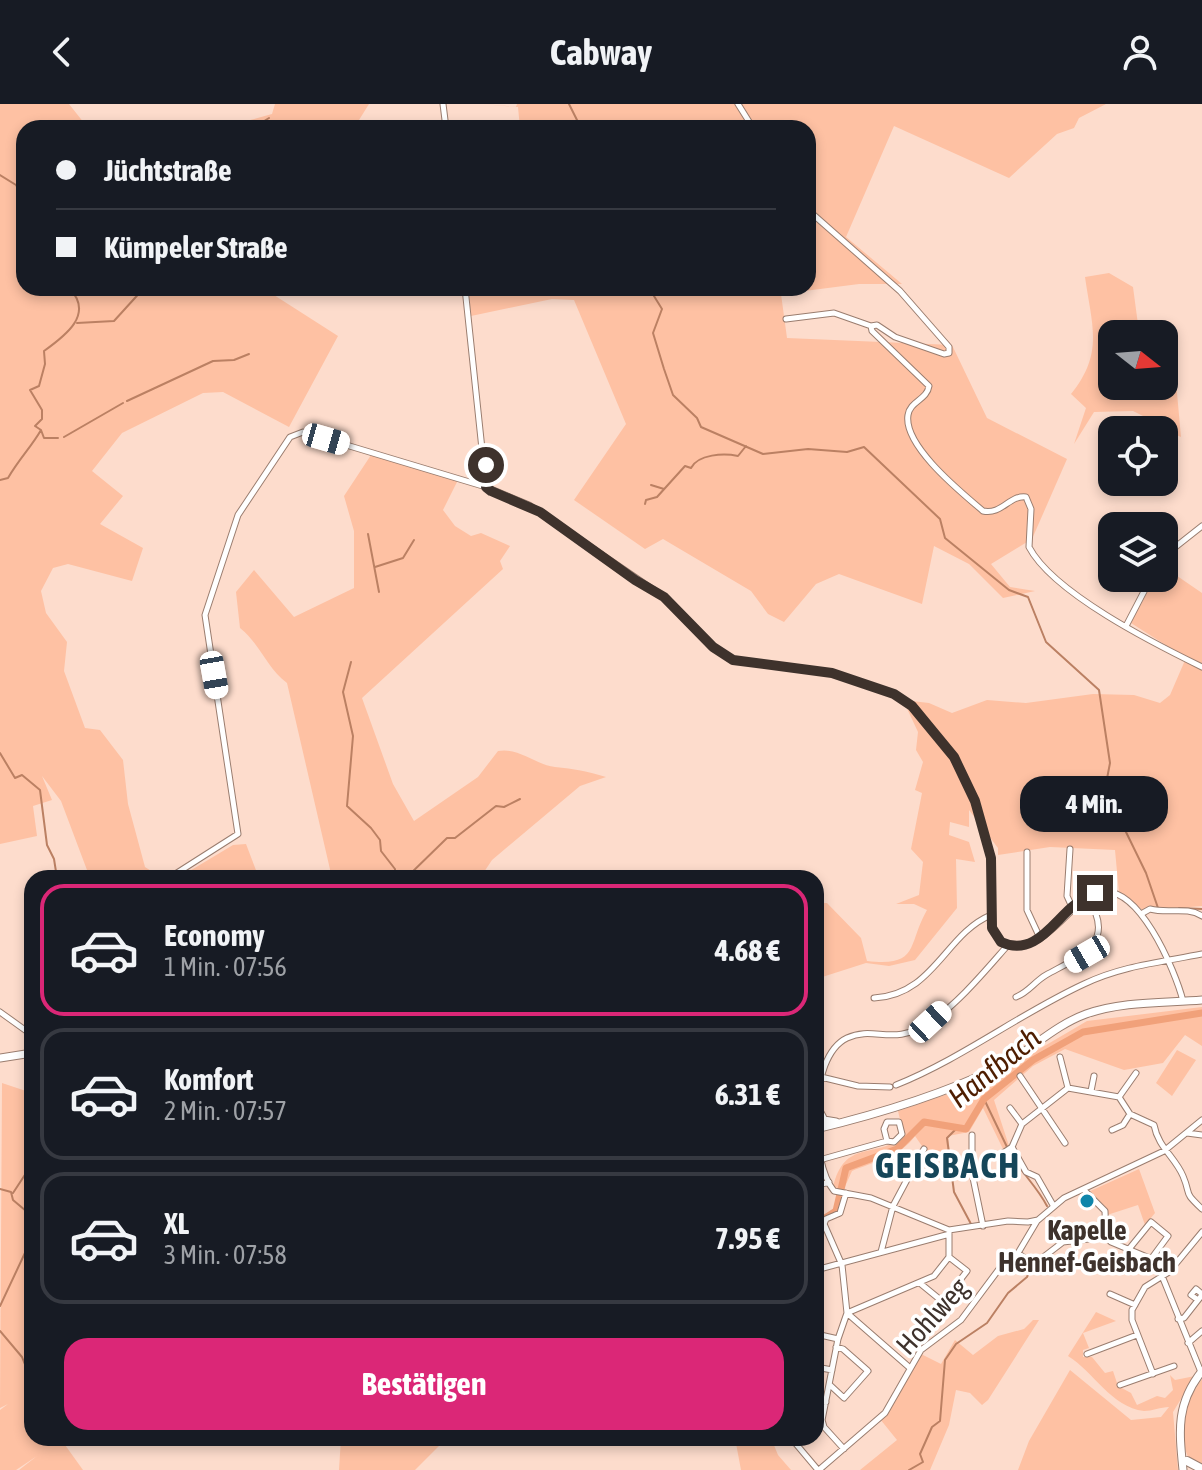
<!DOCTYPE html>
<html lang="de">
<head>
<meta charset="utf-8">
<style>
	body { margin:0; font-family:"Asap Condensed",sans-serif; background:#242831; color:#f1f3f6; height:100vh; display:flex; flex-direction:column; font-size:30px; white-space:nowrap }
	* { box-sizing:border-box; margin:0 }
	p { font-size:26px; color:#9ea1a6 }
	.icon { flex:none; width:44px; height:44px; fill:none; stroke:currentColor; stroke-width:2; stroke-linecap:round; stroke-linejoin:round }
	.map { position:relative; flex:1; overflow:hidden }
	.panel { position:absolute; left:24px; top:766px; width:800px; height:576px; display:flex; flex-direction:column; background:#171b24; border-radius:24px; box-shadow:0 4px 12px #0003 }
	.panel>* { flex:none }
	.guide { position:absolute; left:16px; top:16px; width:800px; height:176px; border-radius:24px; box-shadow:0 4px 12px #0003; display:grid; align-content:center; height:176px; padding:0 40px; background:#171b24 }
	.needle { width:52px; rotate:107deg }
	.tools { position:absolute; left:1098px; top:216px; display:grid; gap:16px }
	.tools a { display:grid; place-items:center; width:80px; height:80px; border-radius:16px; background:#171b24; box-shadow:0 4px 12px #0003; font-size:40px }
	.end { position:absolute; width:36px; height:36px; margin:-18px; border:10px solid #3e322c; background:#fff; box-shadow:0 0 0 4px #fff }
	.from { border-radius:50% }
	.bubble { position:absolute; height:56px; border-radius:24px; background:#171b24; box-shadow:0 4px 12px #0003; font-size:26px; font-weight:700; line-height:56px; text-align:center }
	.car { position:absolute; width:24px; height:48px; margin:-24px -12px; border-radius:10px; box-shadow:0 0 6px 2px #0007; background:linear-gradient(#fff 24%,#345 0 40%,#fff 0 76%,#345 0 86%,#fff 0) }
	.guide b { display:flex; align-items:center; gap:28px; height:76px; font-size:30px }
	.guide b+b { border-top:2px solid #363941 }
	.guide i { width:20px; height:20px; background:#f1f3f6 }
	ul { padding:14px 0 0; list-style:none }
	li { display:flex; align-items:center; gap:24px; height:132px; margin:0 16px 12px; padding:0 24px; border:4px solid #363941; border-radius:24px }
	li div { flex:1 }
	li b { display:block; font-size:30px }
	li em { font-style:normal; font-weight:700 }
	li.active { border-color:#db2777 }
	li>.icon { width:72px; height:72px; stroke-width:1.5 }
	.cta { display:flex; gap:16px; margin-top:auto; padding:16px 40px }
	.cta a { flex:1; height:92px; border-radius:24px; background:#db2777; color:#fff; font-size:32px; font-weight:700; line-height:92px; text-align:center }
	header { display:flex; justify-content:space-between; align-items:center; height:104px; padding:0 40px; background:#171b24; font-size:36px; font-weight:700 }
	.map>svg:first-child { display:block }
</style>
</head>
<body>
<header><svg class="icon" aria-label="back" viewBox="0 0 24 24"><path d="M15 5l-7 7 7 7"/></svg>Cabway<svg class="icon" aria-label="person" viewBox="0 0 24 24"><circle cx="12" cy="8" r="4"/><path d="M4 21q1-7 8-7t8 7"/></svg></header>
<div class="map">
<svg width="1202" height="1366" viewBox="0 0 1202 1366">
	<rect width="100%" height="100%" fill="#fddccc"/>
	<!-- green -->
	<path fill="#fec1a3" d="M0,0H69L88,24H24V184H263L338,232L289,323L223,288L203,289L122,329L92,367L123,392L100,420L143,444L132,477L68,460L53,464L41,487L46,509L67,538L64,567L85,624L100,626L123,656L128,700L145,763L162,774H90L61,697L42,672L52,696L33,702L37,732L0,740Z
		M275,0H369L354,24H221L272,10Z
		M483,0L516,3L517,0H1106L1079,14L1074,24L1057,30L1009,74L894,22L846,133L902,180H859L781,190L787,234L952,241L987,314L1067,355L1032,435L991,460L1010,483L1035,487L1003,494L969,460L934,442L922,500L839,470L816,480L784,518L768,510L751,487L663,435L645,445L574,396L626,320L574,196L552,195L471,212L468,184H808V24H520L518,3Z
		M1109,169L1133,183L1139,228L1144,230H1112V282H1164V264L1176,278L1181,333L1164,326H1151V316L1133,307L1094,308L1074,340L1086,304L1071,290C1104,249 1092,222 1085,173Z
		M371,351L458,376L443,406L455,422L471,432L481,429L510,442L500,457L503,465L362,594L393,680L414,717L478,673L498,647C519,643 536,661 555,663C574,665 587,667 606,673L580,682L492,756L480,774H332L287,579C266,563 261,541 240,524L236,488L254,466L294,513L354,484V427L344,392Z
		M1164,463L1202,489V802L1144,807L1119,789L1115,746L1050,743L998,751V744L969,706V723L950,718L949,731L969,738L975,758L956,755L957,804L915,856L889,862L866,859L816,875V799H827L861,834L867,857C920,863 907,841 927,806L914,800H896L919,791L923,758L911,745L922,689L915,686L923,658L916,646L918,628L903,596L929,599L952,609L987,596L1026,599L1093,590L1134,591L1160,599L1170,591L1186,554L1131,519L1155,474H1164Z
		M246,740L259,774H178L233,741Z
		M1202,903V942L1185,931L1163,959L1124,966L1065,945L1033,962L994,996L1009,1042L1003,1045L983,1004L969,1028L948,1032L953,1072L948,1073L949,1060L944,1051L923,1050L924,1045L915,1032C901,1052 873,1058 852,1067L843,1087L833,1084C844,1034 875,1056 904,1032L898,1007L983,978L1087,917Z
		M1177,946L1196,956L1172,992L1156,979Z
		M2,979L32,989V1285L29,1287L32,1292V1334H60L83,1366H19L37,1352L16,1366H0V1306L8,1300L0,1304Z
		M1139,1065L1155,1109L1145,1121L1138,1101L1107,1111L1105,1102L1088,1088Z
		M1096,1208L1116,1217L1083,1229L1089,1244L1083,1246V1253H1092L1105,1269L1113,1267L1118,1282L1131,1289L1137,1301L1157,1292L1165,1294L1173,1286L1170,1271L1175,1276L1195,1272L1173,1308L1178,1366H1018L1029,1337L1070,1266L1131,1316L1161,1313L1169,1303C1161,1303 1152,1307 1144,1307C1111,1303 1094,1268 1068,1252Z
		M1033,1216H1039L988,1296L982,1301L970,1289L956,1286L949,1321L930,1366H860L897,1336L880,1315L921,1250L941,1260L955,1236L973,1251L998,1232L1024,1225Z
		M1202,1275V1363L1191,1359C1175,1329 1184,1301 1202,1275Z
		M341,1334H447L415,1366H339Z
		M735,1334H771L778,1351L791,1366H741Z"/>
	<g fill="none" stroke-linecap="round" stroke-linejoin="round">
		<!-- stream -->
		<path stroke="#bb8063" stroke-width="2" d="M569,0L581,24
			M253,24L269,14
			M0,71L16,81L24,94
			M649,184L662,205L653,229L664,265L673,291L697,314L701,323L763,350L808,345L847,348L864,343L940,415L945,434L1009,486L1028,493L1046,538L1099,586L1110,659L1105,685L1146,769L1158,804
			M77,219L114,217L144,184
			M127,297L213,257L234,256L249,250
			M41,326L44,334H58
			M64,333L123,299
			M0,376L8,374C19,355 32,342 41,326L35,322L42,315V306L30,286L39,282L45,260L44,247C65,232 95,210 69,184
			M651,381L664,385
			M645,400L646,396L657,393L685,362L691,364C698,350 724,349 738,352L746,342
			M368,430L379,488
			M375,463L403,454L414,436
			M351,558L343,588L353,632L347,702L371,724L380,736L381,747L395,765V774
			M0,649L15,674L22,671L40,686L47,741L54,755L57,774
			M406,774L447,734H455L496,702L504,703L520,695
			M1179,804L1202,805
			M984,995L1007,1043
			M956,1025L947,1034L954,1088L971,1120
			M1010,1048C1021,1069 1036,1081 1047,1102
			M0,1085L11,1088L13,1096L32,1112
			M13,1089L32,1060
			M0,1202L32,1134
			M0,1227L22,1253L32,1278
			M909,1366L923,1358L920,1350L932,1323L940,1317L945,1256L956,1240L987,1219L1008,1189L1027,1173L1031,1164"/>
		<!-- river -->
		<path stroke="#f1a17a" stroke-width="7" d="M816,1120L836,1107L846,1064L897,1045L924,1018L966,1025L984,995L1033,956L1083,928L1202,909"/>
		<!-- minor casing -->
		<g stroke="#9a7d6f" stroke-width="7">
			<path id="minor" d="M443,0L446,24
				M738,0L753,24
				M808,106L900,187L949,243V249L944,250L895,233L877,221L871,222L872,227L929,282C927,296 910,297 908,311C903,342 962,389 983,407C1002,411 1009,391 1026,393L1031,405L1029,443C1053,489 1155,540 1202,563
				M465,184L486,383
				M786,215L834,209L871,222
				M1164,452L1202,422
				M1126,522L1151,474
				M1070,745L1067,792L1072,803
				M1027,748V806L1040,834
				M169,774L238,730L205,511L238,411L290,333L303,328L486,383L529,401L664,493L713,543L733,556L832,569L894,590L912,602L954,653L975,697L991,754L992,824L1001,838C1041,857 1065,802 1095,790C1137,772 1176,869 1183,897
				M1141,810L1150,805C1169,810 1186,802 1202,812
				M1008,841C985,867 958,900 929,919C892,943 875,921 847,934C807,953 810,1058 834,1087L871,1094L949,1126L1008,1117L1028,1118L1038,1116L1064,1094L1164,1047L1202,1016
				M1016,893C1029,888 1034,878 1046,871C1078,853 1118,840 1088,795
				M874,894C934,891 945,830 991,811
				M0,908L32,931
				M1060,953L1068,984
				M1020,972L1065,1039
				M821,973L858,982L890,983
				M896,981C963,954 1019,910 1084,880C1121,862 1162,858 1202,850
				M1091,987L1094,972
				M1119,993L1136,969
				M1010,1004L1022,1020
				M1112,1026L1123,1021L1130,1010
				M1187,1029L1202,1031
				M972,1031V1069L983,1122
				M823,1055L887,1037L884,1025L887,1018H899L902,1030L894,1038L887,1037
				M1002,1055L1003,1049L1012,1043
				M911,1069L924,1045
				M816,1082L829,1078
				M1085,1087L1105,1107L1106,1133L1111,1138L1147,1153L1158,1162L1201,1268
				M1053,1101L1037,1073L1026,1068L1012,1043L1022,1020L1068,984L1119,993L1130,1010L1154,1021C1158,1043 1175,1053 1183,1072C1192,1093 1182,1086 1202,1105
				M1129,1145L1151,1118L1168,1132L1151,1155
				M881,1148L893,1102L910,1070H928
				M1018,1149L1033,1161L1063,1138L1106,1133
				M816,1166L946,1131
				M921,1180L943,1198L967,1167L949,1153
				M1110,1190L1135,1201
				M1198,1196L1191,1191L1196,1185L1202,1190
				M1178,1215L1184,1214L1202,1191
				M816,1230L838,1235
				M1188,1239L1202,1227
				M1087,1250L1137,1231
				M816,1263L832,1266
				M910,1264L847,1209L934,1172L949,1153V1126
				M1153,1270L1132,1216V1206L1145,1183L1169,1168L1202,1128
				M830,1281L844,1294L868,1267L843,1245L836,1243
				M1120,1281L1174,1262
				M816,1297L826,1298
				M791,1334L818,1366
				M844,1345L824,1323L822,1316L838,1235L847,1209L842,1161L824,1120L826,1115L840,1109L846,1089
				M819,1366L885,1309L921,1246L961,1216L1002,1161L1018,1149L1037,1117"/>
		</g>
		<!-- major casing -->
		<g stroke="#9a7d6f" stroke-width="9">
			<path id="major" d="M0,954L32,949
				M817,1003L824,1016L836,1018
				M816,1025C878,1010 939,992 997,964C1028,949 1053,922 1086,910C1122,897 1164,899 1202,896
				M1183,1366C1179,1326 1176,1300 1202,1267"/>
		</g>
		<!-- highway casing -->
		<g stroke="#9a7d6f" stroke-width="10">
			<path id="highway" d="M1187,1357L1202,1365"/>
		</g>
		<!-- minor -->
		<use href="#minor" stroke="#fff" stroke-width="5"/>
		<!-- major -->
		<use href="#major" stroke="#fff" stroke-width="7"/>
		<!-- highway -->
		<use href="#highway" stroke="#fff" stroke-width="8"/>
	</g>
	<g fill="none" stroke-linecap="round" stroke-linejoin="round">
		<!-- route -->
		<path stroke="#3e322c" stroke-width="10" d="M486,361V383L491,387L540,408L635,476L664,493L713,543L733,556L832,569L894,590L912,602L954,653L975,697L991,754L992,824L1001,838C1033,853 1052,820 1072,803C1079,797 1088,796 1095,789"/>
	</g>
	<!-- markers -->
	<circle fill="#0f85aa" stroke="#fff" stroke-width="3" cx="1087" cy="1097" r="8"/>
	<g text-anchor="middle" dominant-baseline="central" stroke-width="7" stroke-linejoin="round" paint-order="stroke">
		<!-- poi labels -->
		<g font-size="28" font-weight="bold" fill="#3e322c" stroke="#fff">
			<text x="1087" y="1126">Kapelle<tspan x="1087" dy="32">Hennef-Geisbach</tspan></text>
		</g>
		<!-- street labels -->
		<g font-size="28" fill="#3e322c" stroke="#fff">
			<text transform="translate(932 1212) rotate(-48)">Hohlweg</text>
		</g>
		<!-- water labels -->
		<g font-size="30" font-style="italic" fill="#4e1d00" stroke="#fff">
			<text transform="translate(994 963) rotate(-39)">Hanfbach</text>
		</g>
		<!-- district labels -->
		<g font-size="36" font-weight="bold" letter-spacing="2" fill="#154659" stroke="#fff">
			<text x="948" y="1061">GEISBACH</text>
		</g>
	</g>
</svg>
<div class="tools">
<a><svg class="needle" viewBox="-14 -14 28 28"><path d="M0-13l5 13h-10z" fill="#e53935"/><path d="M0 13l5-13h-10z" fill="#9ea1a6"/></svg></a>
<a><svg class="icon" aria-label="locate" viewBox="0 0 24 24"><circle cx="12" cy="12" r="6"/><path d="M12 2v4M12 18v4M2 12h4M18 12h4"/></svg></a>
<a><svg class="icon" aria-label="layers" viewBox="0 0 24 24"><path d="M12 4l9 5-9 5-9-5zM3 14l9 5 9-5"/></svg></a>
</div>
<i class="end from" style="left:486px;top:361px"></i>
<i class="end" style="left:1095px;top:789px"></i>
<div class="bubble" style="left:1020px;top:672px;width:148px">4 Min.</div>
<i class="car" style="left:326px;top:335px;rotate:106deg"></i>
<i class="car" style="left:214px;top:571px;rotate:170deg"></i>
<i class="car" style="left:1087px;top:850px;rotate:240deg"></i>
<i class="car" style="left:930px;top:918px;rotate:47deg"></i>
<div class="guide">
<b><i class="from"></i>Jüchtstraße</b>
<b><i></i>Kümpeler Straße</b>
</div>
<section class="panel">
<ul>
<li class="active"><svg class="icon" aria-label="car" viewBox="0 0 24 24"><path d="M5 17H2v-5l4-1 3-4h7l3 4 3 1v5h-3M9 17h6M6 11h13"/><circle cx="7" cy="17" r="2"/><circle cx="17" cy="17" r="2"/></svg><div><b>Economy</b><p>1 Min. · 07:56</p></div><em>4.68 €</em></li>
<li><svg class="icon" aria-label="car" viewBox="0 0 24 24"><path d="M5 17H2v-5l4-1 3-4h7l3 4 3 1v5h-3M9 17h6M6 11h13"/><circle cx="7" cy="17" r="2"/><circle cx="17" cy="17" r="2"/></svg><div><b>Komfort</b><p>2 Min. · 07:57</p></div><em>6.31 €</em></li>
<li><svg class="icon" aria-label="car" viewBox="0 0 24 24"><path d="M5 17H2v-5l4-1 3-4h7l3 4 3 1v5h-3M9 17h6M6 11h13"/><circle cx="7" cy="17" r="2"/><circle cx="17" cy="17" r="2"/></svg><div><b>XL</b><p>3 Min. · 07:58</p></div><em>7.95 €</em></li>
</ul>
<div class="cta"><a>Bestätigen</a></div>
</section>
</div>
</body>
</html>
